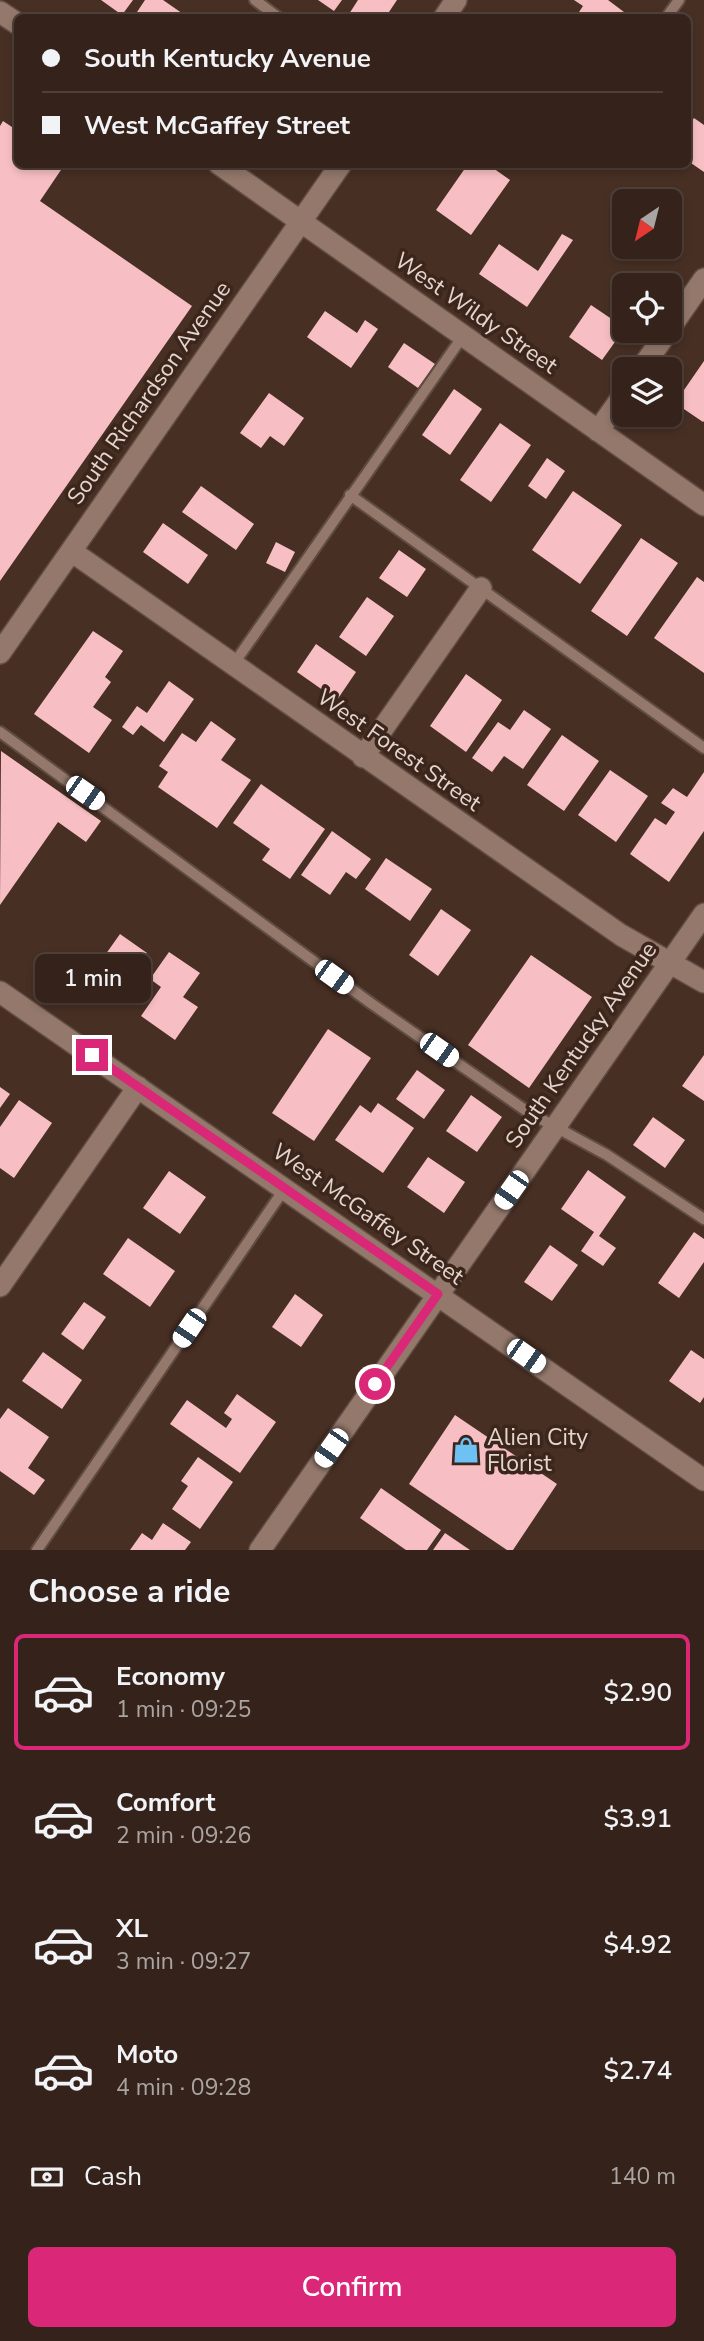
<!DOCTYPE html>
<html lang="en">
<head>
<meta charset="utf-8">
<style>
	body { margin:0; font-family:"Nunito Sans",sans-serif; background:#402f28; color:#f1f3f6; height:100vh; display:flex; flex-direction:column; font-size:26px; white-space:nowrap }
	* { box-sizing:border-box; margin:0 }
	p { font-size:23px; color:#aaa4a3 }
	.icon { flex:none; width:38px; height:38px; fill:none; stroke:currentColor; stroke-width:2; stroke-linecap:round; stroke-linejoin:round }
	.map { position:relative; height:1550px; overflow:hidden }
	.side { display:flex; flex-direction:column; background:#35231b; flex:1 }
	.side>* { flex:none }
	.banner { position:absolute; left:14px; top:14px; width:677px; height:154px; border-radius:10px; box-shadow:0 4px 10px #0003,0 0 0 2px #4f403a; display:grid; align-content:center; height:154px; padding:0 28px; background:#35231b }
	.needle { width:46px; rotate:215deg }
	.buttons { position:absolute; left:612px; top:189px; display:grid; gap:14px }
	.buttons a { display:grid; place-items:center; width:70px; height:70px; border-radius:10px; background:#35231b; box-shadow:0 4px 10px #0003,0 0 0 2px #4f403a; font-size:35px }
	.end { position:absolute; width:32px; height:32px; margin:-16px; border:9px solid #db2777; background:#fff; box-shadow:0 0 0 4px #fff }
	.from { border-radius:50% }
	.bubble { position:absolute; height:49px; border-radius:10px; background:#35231b; box-shadow:0 4px 10px #0003,0 0 0 2px #4f403a; font-size:23px; font-weight:600; line-height:49px; text-align:center }
	.car { position:absolute; width:21px; height:42px; margin:-21px -10px; border-radius:9px; box-shadow:0 0 5px 2px #0007; background:linear-gradient(#fff 24%,#345 0 40%,#fff 0 76%,#345 0 86%,#fff 0) }
	.banner b { display:flex; align-items:center; gap:24px; height:66px; font-size:26px }
	.banner b+b { border-top:2px solid #4f403a }
	.banner i { width:18px; height:18px; background:#f1f3f6 }
	ul { padding:0; list-style:none }
	li { display:flex; align-items:center; gap:21px; height:116px; margin:0 14px 10px; padding:0 14px; border:4px solid transparent; border-radius:10px }
	li div { flex:1 }
	li b { display:block; font-size:26px }
	li em { font-style:normal; font-weight:600 }
	li.selected { border-color:#db2777 }
	li>.icon { width:63px; height:63px; stroke-width:1.5 }
	h2 { padding:0 28px; font-size:32px; line-height:84px }
	.pay { display:flex; align-items:center; gap:18px; height:77px; padding:0 28px; font-size:26px }
	.pay p { margin-inline-start:auto }
	.button { display:flex; gap:14px; margin-top:auto; padding:14px 28px }
	.button a { flex:1; height:80px; border-radius:10px; background:#db2777; color:#fff; font-size:28px; font-weight:600; line-height:80px; text-align:center }
	.map>svg:first-child { display:block }
</style>
</head>
<body>
<div class="map">
<svg width="704" height="1550" viewBox="0 0 704 1550">
	<rect width="100%" height="100%" fill="#472f24"/>
	<!-- building -->
	<path fill="#f7bfc4" d="M101,0H133L122,15Z
		M145,0H163L189,18H133Z
		M318,0H342L334,11Z
		M358,0H397L385,18H354L349,14Z
		M574,0H608L632,18H575L583,6Z
		M694,118L704,125V172L688,161V127Z
		M3,121L18,131V164H65L40,201L192,306L0,581V126Z
		M468,164H496L493,168L510,180L471,235L436,210Z
		M562,234L573,240L527,307L479,274L499,244L538,271Z
		M591,305L625,328L602,360L569,337Z
		M325,311L357,333L365,320L378,329L351,368L307,337Z
		M404,343L435,364L418,388L388,367Z
		M704,361V421L703,422L675,403Z
		M454,389L482,409L450,455L422,435Z
		M269,393L304,418L284,446L270,436L261,448L240,433Z
		M500,423L531,445L491,502L460,480Z
		M547,458L565,471L546,499L528,486Z
		M201,486L254,524L236,550L182,512Z
		M573,491L622,525L580,584L532,550Z
		M163,523L208,555L188,584L143,552Z
		M641,538L678,563L627,636L591,611Z
		M276,542L295,552L285,572L266,563Z
		M399,550L426,569L407,597L379,578Z
		M697,577L704,582V673L654,638Z
		M367,597L394,616L366,656L339,637Z
		M93,631L123,651L105,677L111,682L93,707L112,720L89,753L34,714Z
		M316,644L356,672L337,700L297,672Z
		M466,674L502,700L466,752L430,726Z
		M169,681L194,699L164,742L141,725L133,735L122,727L137,706L147,713Z
		M524,710L551,729L523,769L504,756L492,772L472,758L498,722L510,730Z
		M211,721L236,739L221,760L251,780L217,828L158,787L168,772L159,766L182,733L196,742Z
		M562,735L599,761L564,811L527,785Z
		M1,751L101,821L86,842L58,822L0,905Z
		M610,770L648,796L616,842L578,815Z
		M704,772V831L669,882L630,854L655,818L666,825L675,812L661,803L673,788L687,797Z
		M261,784L325,829L290,879L262,860L270,849L233,823Z
		M332,831L371,859L356,879L346,872L330,895L301,875Z
		M386,858L432,889L410,921L365,889Z
		M441,909L471,930L438,976L409,955Z
		M120,934L147,953L113,1001L86,982Z
		M169,952L200,973L183,997L198,1007L175,1040L141,1016L161,987L150,979Z
		M531,955L592,997L529,1088L468,1045Z
		M328,1029L371,1058L314,1141L272,1113Z
		M704,1055V1101L682,1086Z
		M417,1070L445,1090L424,1119L396,1099Z
		M0,1087L10,1094L0,1108Z
		M471,1095L502,1117L477,1152L446,1131Z
		M19,1100L52,1123L14,1178L0,1168V1127Z
		M378,1103L414,1128L383,1173L335,1140L360,1105L371,1113Z
		M653,1117L685,1140L665,1168L633,1145Z
		M428,1157L465,1182L444,1213L407,1187Z
		M588,1170L626,1197L599,1236L616,1248L603,1266L581,1251L594,1232L561,1209Z
		M169,1171L206,1197L180,1234L143,1208Z
		M694,1232L704,1239V1262L679,1298L658,1283Z
		M128,1238L175,1271L150,1307L103,1274Z
		M550,1245L578,1265L552,1301L524,1282Z
		M295,1294L323,1315L301,1347L272,1327Z
		M84,1302L106,1317L83,1350L61,1334Z
		M691,1350L704,1359V1397L700,1403L669,1381Z
		M43,1352L82,1380L62,1409L22,1381Z
		M237,1394L276,1422L240,1473L170,1424L187,1400L226,1428L232,1419L224,1413Z
		M8,1408L49,1437L28,1468L45,1480L34,1495L0,1471V1419Z
		M455,1415L557,1484L513,1550H507L409,1484Z
		M198,1457L233,1482L200,1529L172,1509L188,1486L181,1481Z
		M381,1488L441,1530L427,1550H406L360,1518Z
		M163,1523L191,1542L185,1550H130L142,1533L152,1540Z
		M445,1533L470,1550H433Z"/>
	<g fill="none" stroke-linecap="round" stroke-linejoin="round">
		<!-- lane casing -->
		<g stroke="#604c42" stroke-width="14">
			<path id="lane" d="M255,0L279,18
				M666,18L679,0
				M350,495L704,748
				M233,665L463,336
				M0,732L372,1004L528,1112L607,1155L704,1219
				M37,1550L285,1188"/>
		</g>
		<!-- street casing -->
		<g stroke="#604c42" stroke-width="24">
			<path id="street" d="M0,12L18,24
				M444,18L456,0
				M219,164L704,505
				M670,328L704,279
				M641,369L668,331
				M598,431L625,393
				M71,551L621,935L704,982
				M0,653L341,164
				M363,757L481,588
				M0,1286L138,1087
				M260,1550L704,914"/>
		</g>
		<!-- secondary casing -->
		<g stroke="#604c42" stroke-width="24">
			<path id="secondary" d="M0,992L704,1480"/>
		</g>
		<!-- lane -->
		<use href="#lane" stroke="#93786b" stroke-width="10"/>
		<!-- street -->
		<use href="#street" stroke="#93786b" stroke-width="21"/>
		<!-- secondary -->
		<use href="#secondary" stroke="#93786b" stroke-width="21"/>
	</g>
	<g fill="none" stroke-linecap="round" stroke-linejoin="round">
		<!-- route -->
		<path stroke="#db2777" stroke-width="9" d="M92,1055L438,1294L375,1384"/>
	</g>
	<!-- icons -->
	<defs>
		<g id="shop-bare" transform="scale(2.1)"><path d="M-5-2.5h2.3a2.7 3.5 0 0 1 5.4 0H5L5.5 6h-11ZM-1.5-2.5h3a1.5 2.3 0 0 0-3 0Z" fill="#6dc2f3" stroke="#3c251a" stroke-width="2.5" paint-order="stroke"/></g>
	</defs>
	<g fill-rule="evenodd">
		<use href="#shop-bare" x="466" y="1450"/>
	</g>
	<g text-anchor="middle" dominant-baseline="central" stroke-width="7" stroke-linejoin="round" paint-order="stroke">
		<!-- street labels -->
		<g font-size="23" fill="#e4d5ce" stroke="#3c251a">
			<text transform="translate(476 313) rotate(35)">West Wildy Street</text>
			<text transform="translate(149 393) rotate(-55)">South Richardson Avenue</text>
			<text transform="translate(399 750) rotate(35)">West Forest Street</text>
			<text transform="translate(581 1045) rotate(-55)">South Kentucky Avenue</text>
			<text transform="translate(368 1214) rotate(35)">West McGaffey Street</text>
		</g>
		<!-- poi labels -->
		<g font-size="23" fill="#e4d5ce" stroke="#3c251a" text-anchor="start">
			<text x="487" y="1437">Alien City<tspan x="487" dy="26">Florist</tspan></text>
		</g>
	</g>
</svg>
<div class="buttons">
<a><svg class="needle" viewBox="-14 -14 28 28"><path d="M0-13l5 13h-10z" fill="#e53935"/><path d="M0 13l5-13h-10z" fill="#aaa4a3"/></svg></a>
<a><svg class="icon" aria-label="locate" viewBox="0 0 24 24"><circle cx="12" cy="12" r="6"/><path d="M12 2v4M12 18v4M2 12h4M18 12h4"/></svg></a>
<a><svg class="icon" aria-label="layers" viewBox="0 0 24 24"><path d="M12 4l9 5-9 5-9-5zM3 14l9 5 9-5"/></svg></a>
</div>
<i class="end from" style="left:375px;top:1384px"></i>
<i class="end" style="left:92px;top:1055px"></i>
<div class="bubble" style="left:35px;top:954px;width:116px">1 min</div>
<i class="car" style="left:85px;top:793px;rotate:125deg"></i>
<i class="car" style="left:334px;top:977px;rotate:126deg"></i>
<i class="car" style="left:439px;top:1050px;rotate:125deg"></i>
<i class="car" style="left:511px;top:1190px;rotate:215deg"></i>
<i class="car" style="left:189px;top:1328px;rotate:214deg"></i>
<i class="car" style="left:526px;top:1356px;rotate:125deg"></i>
<i class="car" style="left:331px;top:1448px;rotate:215deg"></i>
<div class="banner">
<b><i class="from"></i>South Kentucky Avenue</b>
<b><i></i>West McGaffey Street</b>
</div>
</div>
<section class="side">
<h2>Choose a ride</h2>
<ul>
<li class="selected"><svg class="icon" aria-label="car" viewBox="0 0 24 24"><path d="M5 17H2v-5l4-1 3-4h7l3 4 3 1v5h-3M9 17h6M6 11h13"/><circle cx="7" cy="17" r="2"/><circle cx="17" cy="17" r="2"/></svg><div><b>Economy</b><p>1 min · 09:25</p></div><em>$2.90</em></li>
<li><svg class="icon" aria-label="car" viewBox="0 0 24 24"><path d="M5 17H2v-5l4-1 3-4h7l3 4 3 1v5h-3M9 17h6M6 11h13"/><circle cx="7" cy="17" r="2"/><circle cx="17" cy="17" r="2"/></svg><div><b>Comfort</b><p>2 min · 09:26</p></div><em>$3.91</em></li>
<li><svg class="icon" aria-label="car" viewBox="0 0 24 24"><path d="M5 17H2v-5l4-1 3-4h7l3 4 3 1v5h-3M9 17h6M6 11h13"/><circle cx="7" cy="17" r="2"/><circle cx="17" cy="17" r="2"/></svg><div><b>XL</b><p>3 min · 09:27</p></div><em>$4.92</em></li>
<li><svg class="icon" aria-label="car" viewBox="0 0 24 24"><path d="M5 17H2v-5l4-1 3-4h7l3 4 3 1v5h-3M9 17h6M6 11h13"/><circle cx="7" cy="17" r="2"/><circle cx="17" cy="17" r="2"/></svg><div><b>Moto</b><p>4 min · 09:28</p></div><em>$2.74</em></li>
</ul>
<div class="pay"><svg class="icon" aria-label="cash" viewBox="0 0 24 24"><path d="M3 7h18v10H3z"/><circle cx="12" cy="12" r="2"/></svg>Cash<p>140 m</p></div>
<div class="button"><a>Confirm</a></div>
</section>
</body>
</html>
